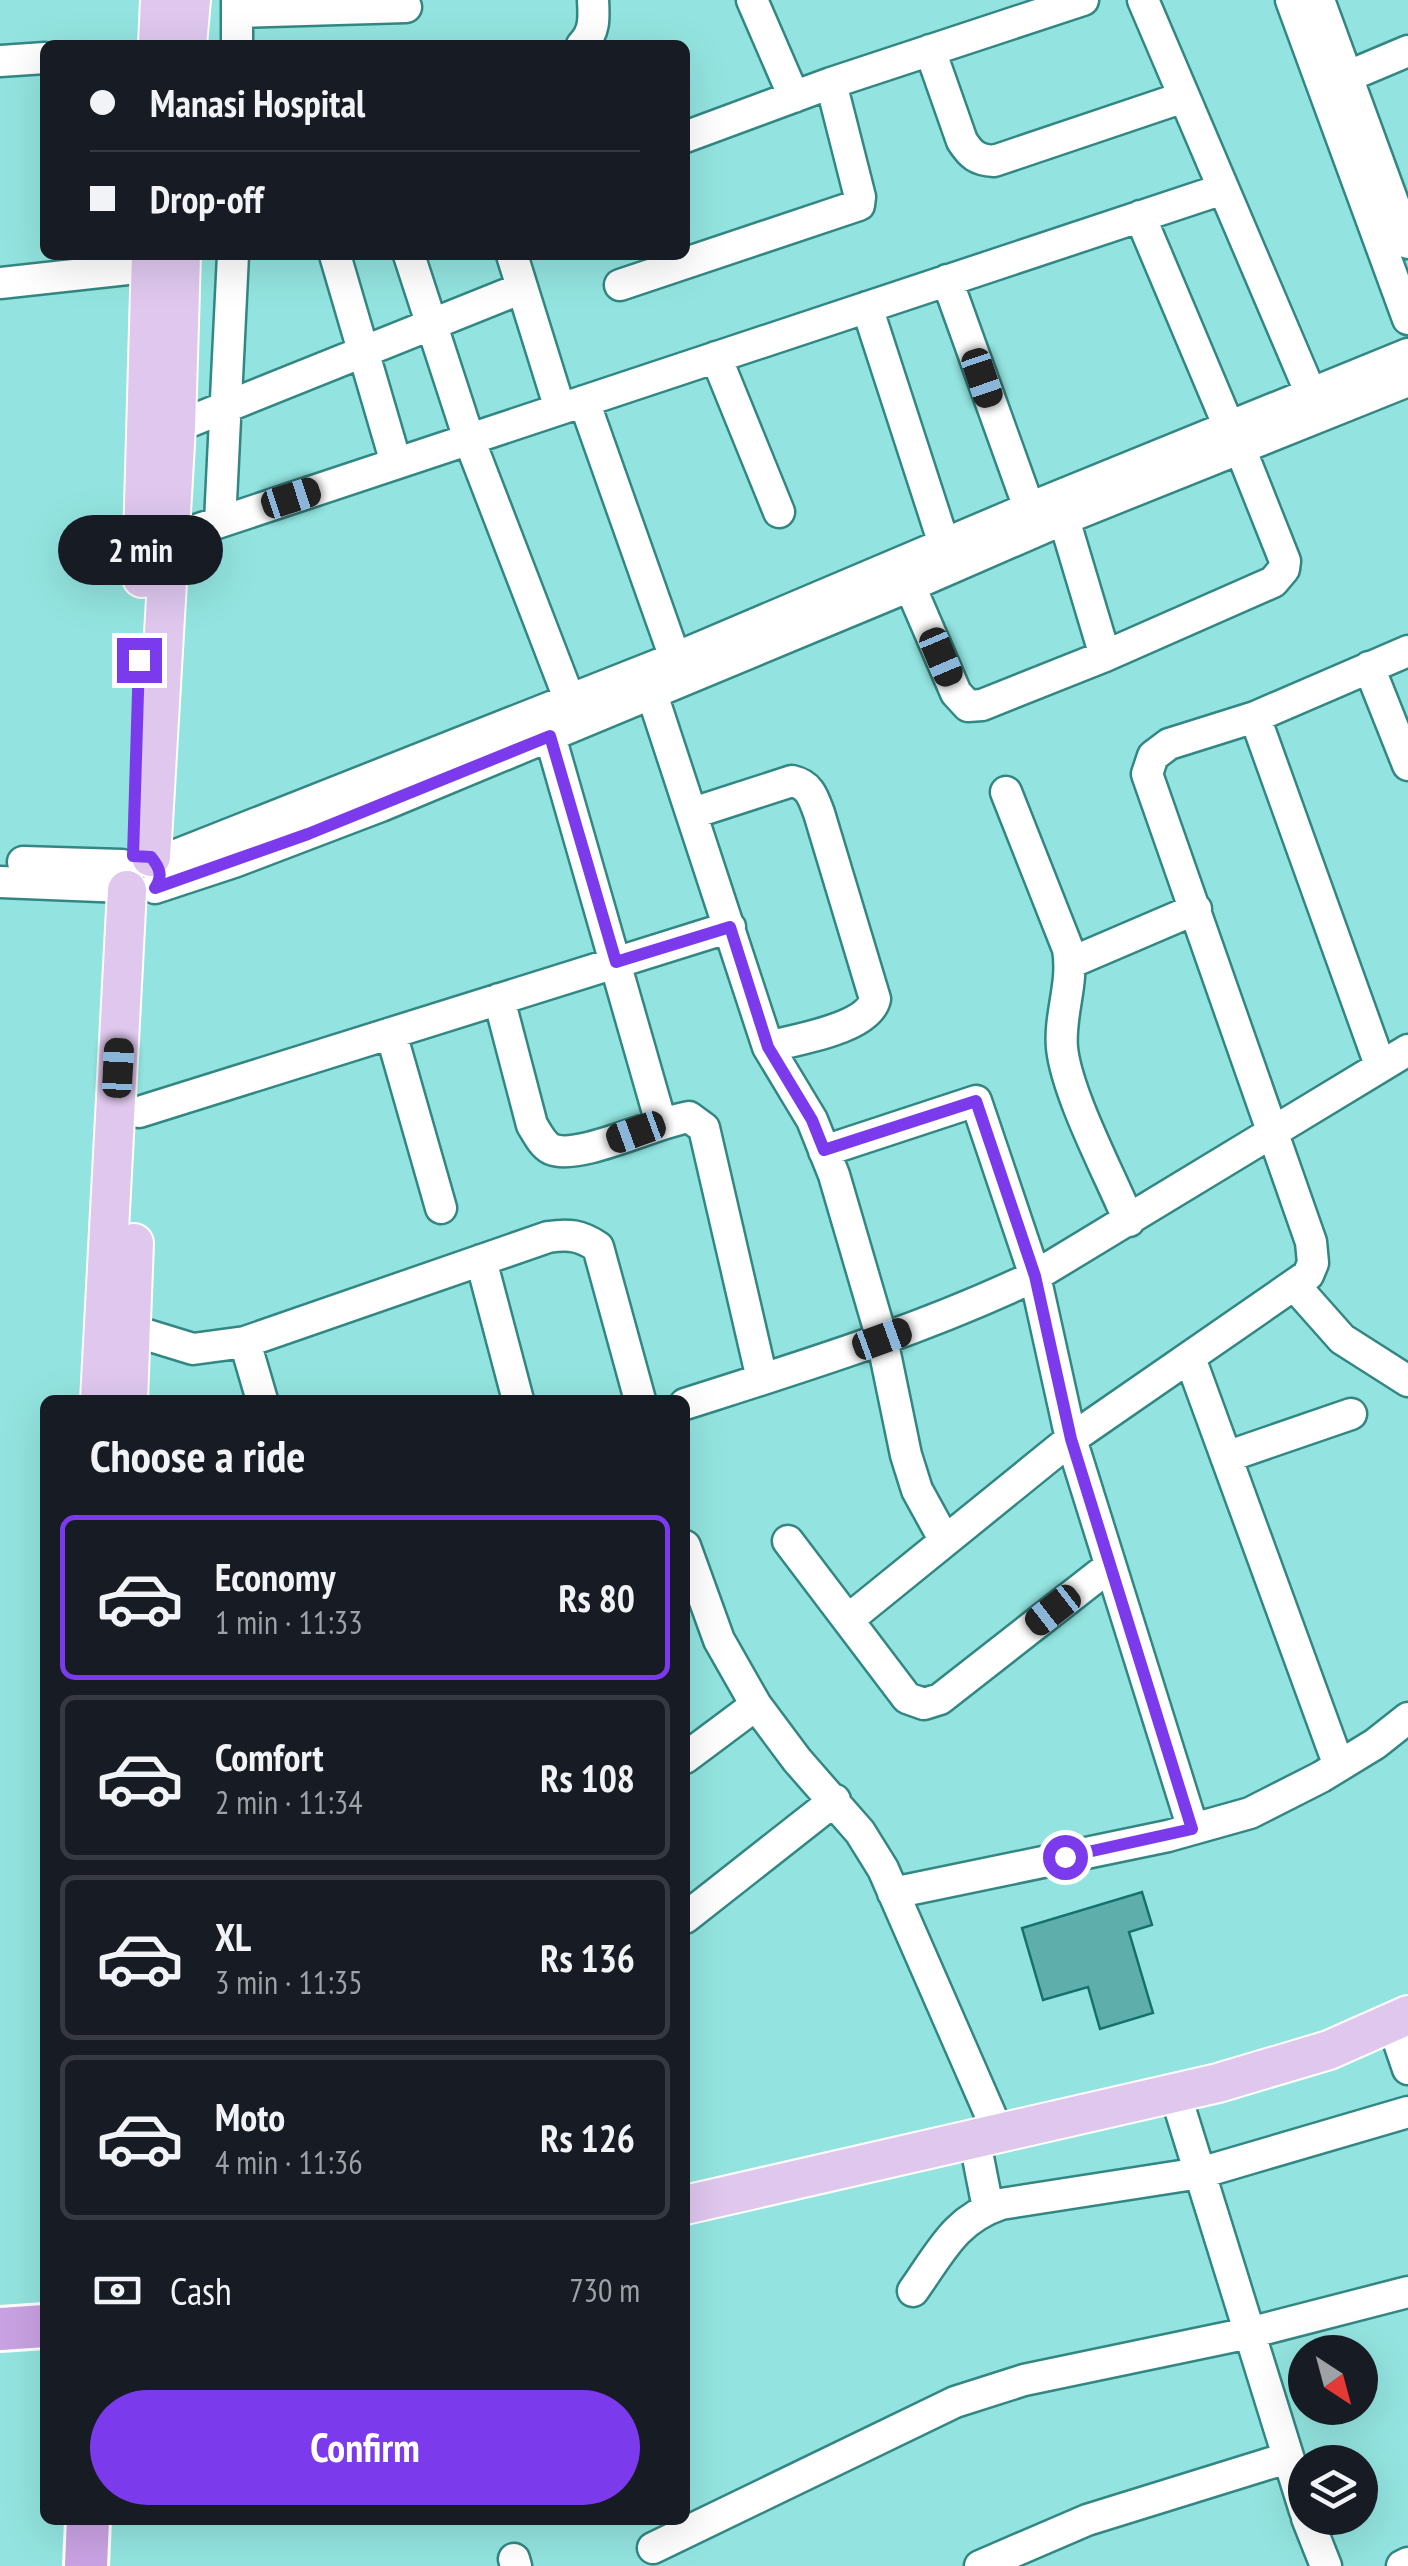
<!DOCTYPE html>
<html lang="en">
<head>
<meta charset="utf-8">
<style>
	body { margin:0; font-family:"PT Sans Narrow",sans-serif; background:#20242c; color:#f1f3f6; height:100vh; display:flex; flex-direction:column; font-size:38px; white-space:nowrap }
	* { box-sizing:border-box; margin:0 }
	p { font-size:32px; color:#9ea1a6 }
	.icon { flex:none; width:55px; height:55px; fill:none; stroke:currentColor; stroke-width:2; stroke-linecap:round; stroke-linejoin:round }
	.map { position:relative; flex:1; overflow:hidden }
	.panel { position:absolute; left:40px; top:1395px; width:650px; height:1130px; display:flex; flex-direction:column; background:#171b24; border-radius:15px; box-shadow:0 10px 40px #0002 }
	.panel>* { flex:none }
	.hud { position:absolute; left:40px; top:40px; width:650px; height:220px; border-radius:15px; box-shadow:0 10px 40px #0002; display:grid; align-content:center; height:220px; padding:0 50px; background:#171b24 }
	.needle { width:65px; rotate:144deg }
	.controls { position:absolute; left:1288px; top:2335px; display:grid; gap:20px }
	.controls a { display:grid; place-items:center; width:90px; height:90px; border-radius:50%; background:#171b24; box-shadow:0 10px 40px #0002; font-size:50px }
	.end { position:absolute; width:45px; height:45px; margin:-22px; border:12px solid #7c3aed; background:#fff; box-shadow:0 0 0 5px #fff }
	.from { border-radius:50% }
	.bubble { position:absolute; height:70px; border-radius:35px; background:#171b24; box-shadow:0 10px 40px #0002; font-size:32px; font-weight:600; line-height:70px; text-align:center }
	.car { position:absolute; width:30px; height:60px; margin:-30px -15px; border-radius:12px; box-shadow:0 0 8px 2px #0007; background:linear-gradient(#222 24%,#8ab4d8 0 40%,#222 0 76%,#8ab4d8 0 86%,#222 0) }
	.hud b { display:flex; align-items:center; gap:35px; height:95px; font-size:38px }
	.hud b+b { border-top:2px solid #363941 }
	.hud i { width:25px; height:25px; background:#f1f3f6 }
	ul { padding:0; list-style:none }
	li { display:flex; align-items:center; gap:30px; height:165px; margin:0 20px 15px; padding:0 30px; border:5px solid #363941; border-radius:15px }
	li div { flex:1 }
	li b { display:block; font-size:38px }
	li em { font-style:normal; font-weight:600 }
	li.current { border-color:#7c3aed }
	li>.icon { width:90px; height:90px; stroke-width:1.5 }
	h2 { padding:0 50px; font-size:45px; line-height:120px }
	.pay { display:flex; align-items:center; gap:25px; height:110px; padding:0 50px; font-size:38px }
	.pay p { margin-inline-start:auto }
	.primary-button { display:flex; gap:20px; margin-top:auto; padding:20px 50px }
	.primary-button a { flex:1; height:115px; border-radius:60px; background:#7c3aed; color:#fff; font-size:40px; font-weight:600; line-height:115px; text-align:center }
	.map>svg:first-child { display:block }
</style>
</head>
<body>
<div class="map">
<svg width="1408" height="2566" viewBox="0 0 1408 2566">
	<rect width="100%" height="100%" fill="#93e4e0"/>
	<!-- building -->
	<path fill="#5eafab" stroke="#16716e" stroke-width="2.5" d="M1142,1892L1152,1925L1129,1932L1153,2013L1100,2029L1088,1987L1043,2000L1022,1928Z"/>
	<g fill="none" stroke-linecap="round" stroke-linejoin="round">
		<!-- minor casing -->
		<g stroke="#338783" stroke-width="35">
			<path id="minor" d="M752,0L794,97
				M1143,0L1311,394
				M1291,0L1408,319
				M1319,0L1408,243
				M237,12L406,7
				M237,45V0
				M582,45C595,32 594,18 593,0
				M930,50L962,141C971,155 977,160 994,161L1184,97
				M0,61L45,58
				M1332,83L1408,51
				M685,137L831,83L1083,0
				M1140,216L1229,427
				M335,255L396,463
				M409,255L469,439L570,701
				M512,255L560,409
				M947,280L1029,508
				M0,283L173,264
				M620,285L859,205L860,197L831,83
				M867,307L944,544
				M716,357L779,512
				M584,401L675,658
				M176,427L522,288
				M1058,499L1105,656
				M220,522L233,255
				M169,539L1223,189
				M910,586L956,693L968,706L982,705L1105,656L1273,582L1284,569L1285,561L1240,448
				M1369,667L1408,765
				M652,694L768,1047L812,1120L834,1175L882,1339L906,1455L917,1490L945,1541
				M1255,717L1380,1065
				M550,736L661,1123
				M1006,792L1068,949C1074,984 1059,1014 1062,1048C1067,1095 1110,1175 1129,1221
				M693,813L792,781C810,785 813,797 819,813L875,999C868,1029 797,1039 768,1047
				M23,862L122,865
				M156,863L675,658L1029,508L1408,354
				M0,882L124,887
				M155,888L234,862L381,806L910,586L1064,519L1408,381
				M1070,963L1196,909
				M499,999L532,1125C537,1133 542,1144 551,1149C578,1161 656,1122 689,1117L704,1128L762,1379
				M391,1033L441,1208
				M139,1112L730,927
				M824,1151L976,1101L1035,1276L1071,1439L1193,1829
				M481,1260L518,1400
				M1295,1286L1342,1339L1408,1381
				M131,1330L193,1349L245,1342L548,1237C569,1234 580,1235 598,1247L640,1400
				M245,1342L262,1400
				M1190,1358L1339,1766
				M685,1404C804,1366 922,1330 1035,1276L1408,1050
				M1226,1457L1351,1414
				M788,1541L907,1698L924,1704L940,1699L1110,1566
				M685,1546L719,1640L756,1705L797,1760L860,1832L883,1869L998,2132
				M849,1619L1071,1439L1308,1275L1313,1263L1311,1242L1147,774L1153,756L1169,744L1255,717L1408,651
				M685,1758L756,1705
				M893,1893L1168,1836L1250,1813L1321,1777L1375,1744L1408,1718
				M685,1918L835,1800
				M1392,2022L1408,2069
				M1175,2093L1305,2511
				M974,2137L988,2208
				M913,2291C941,2252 954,2220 1001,2204L1200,2173L1408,2112
				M1307,2518L1326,2566
				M653,2548L955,2402L1024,2380L1249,2333L1408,2292
				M514,2559L516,2566
				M980,2566L1087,2520L1287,2458
				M1402,2566L1408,2563"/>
		</g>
		<!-- major casing -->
		<g stroke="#fff" stroke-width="42">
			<path id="major" d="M158,45L160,0
				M187,45L191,0
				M142,578L151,255
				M151,857L176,427L181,255
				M100,1400L127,890
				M128,1400L134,1243
				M685,2205L1218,2083L1329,2050L1408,2015"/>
		</g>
		<!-- highway casing -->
		<g stroke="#fff" stroke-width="48">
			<path id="highway" d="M0,2329L45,2326
				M86,2566L88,2520"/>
		</g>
		<!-- minor -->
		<use href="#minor" stroke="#fff" stroke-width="30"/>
		<!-- major -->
		<use href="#major" stroke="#dfc7ee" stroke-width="38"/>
		<!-- highway -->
		<use href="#highway" stroke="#c9a2e3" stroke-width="42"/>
	</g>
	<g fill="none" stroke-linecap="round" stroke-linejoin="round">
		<!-- route -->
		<path stroke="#7c3aed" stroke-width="12" d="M139,660L133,856L151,857C160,868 163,876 155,888L308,834L550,736L616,962L730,927L768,1047L812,1120L824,1150L976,1101L1035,1276L1071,1439L1192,1829L1065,1857"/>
	</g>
</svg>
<div class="controls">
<a><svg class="needle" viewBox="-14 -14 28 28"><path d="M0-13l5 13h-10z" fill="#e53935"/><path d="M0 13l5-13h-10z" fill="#9ea1a6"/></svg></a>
<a><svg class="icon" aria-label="layers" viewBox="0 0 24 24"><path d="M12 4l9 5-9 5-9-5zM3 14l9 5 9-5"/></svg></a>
</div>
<i class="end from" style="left:1065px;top:1857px"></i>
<i class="end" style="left:139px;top:660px"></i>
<div class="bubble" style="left:58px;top:515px;width:165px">2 min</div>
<i class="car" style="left:982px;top:378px;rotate:161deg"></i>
<i class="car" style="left:291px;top:498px;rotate:72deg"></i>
<i class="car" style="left:941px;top:657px;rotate:157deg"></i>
<i class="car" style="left:118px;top:1068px;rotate:3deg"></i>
<i class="car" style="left:636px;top:1132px;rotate:250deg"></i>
<i class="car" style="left:882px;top:1339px;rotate:70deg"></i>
<i class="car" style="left:1053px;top:1610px;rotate:232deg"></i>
<div class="hud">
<b><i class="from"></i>Manasi Hospital</b>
<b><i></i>Drop-off</b>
</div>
<section class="panel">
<h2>Choose a ride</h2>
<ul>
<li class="current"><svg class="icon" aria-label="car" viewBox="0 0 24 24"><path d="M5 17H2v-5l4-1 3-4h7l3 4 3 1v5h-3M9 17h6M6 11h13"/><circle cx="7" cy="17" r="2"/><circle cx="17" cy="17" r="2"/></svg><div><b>Economy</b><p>1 min · 11:33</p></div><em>Rs 80</em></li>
<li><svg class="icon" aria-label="car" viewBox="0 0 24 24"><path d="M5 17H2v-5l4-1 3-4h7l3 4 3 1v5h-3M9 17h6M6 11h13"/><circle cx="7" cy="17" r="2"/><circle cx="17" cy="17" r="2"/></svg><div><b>Comfort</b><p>2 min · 11:34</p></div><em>Rs 108</em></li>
<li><svg class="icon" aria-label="car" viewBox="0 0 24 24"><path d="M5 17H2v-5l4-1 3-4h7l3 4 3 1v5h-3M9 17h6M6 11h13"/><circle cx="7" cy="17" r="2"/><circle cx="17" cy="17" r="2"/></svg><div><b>XL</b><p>3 min · 11:35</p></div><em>Rs 136</em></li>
<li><svg class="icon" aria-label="car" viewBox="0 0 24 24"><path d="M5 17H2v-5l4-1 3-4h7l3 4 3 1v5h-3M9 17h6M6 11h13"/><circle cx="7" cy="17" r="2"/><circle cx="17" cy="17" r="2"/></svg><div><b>Moto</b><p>4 min · 11:36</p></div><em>Rs 126</em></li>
</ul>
<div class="pay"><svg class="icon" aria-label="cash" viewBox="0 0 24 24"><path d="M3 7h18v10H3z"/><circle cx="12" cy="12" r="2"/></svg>Cash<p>730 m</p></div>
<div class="primary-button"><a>Confirm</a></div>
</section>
</div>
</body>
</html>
